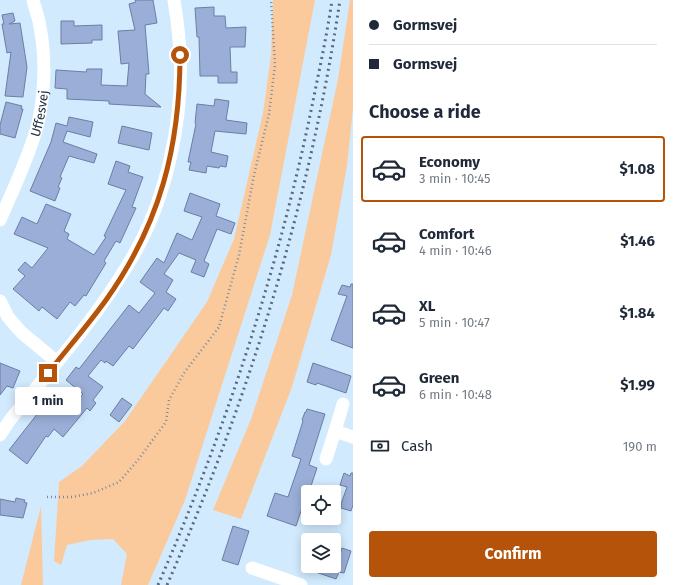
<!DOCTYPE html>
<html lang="en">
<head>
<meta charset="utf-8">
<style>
	body { margin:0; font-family:"Fira Sans",sans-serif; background:#f2f2f3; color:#1f2937; height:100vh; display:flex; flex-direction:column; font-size:15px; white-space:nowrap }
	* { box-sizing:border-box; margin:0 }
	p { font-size:13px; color:#747a83 }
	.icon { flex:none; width:22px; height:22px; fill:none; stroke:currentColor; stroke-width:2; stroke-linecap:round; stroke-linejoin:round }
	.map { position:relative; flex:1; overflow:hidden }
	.details { display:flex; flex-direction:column; background:#fff; width:320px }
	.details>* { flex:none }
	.guide { display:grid; align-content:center; height:88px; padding:0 16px; background:#fff }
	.tools { position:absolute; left:301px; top:485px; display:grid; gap:8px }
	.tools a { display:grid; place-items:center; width:40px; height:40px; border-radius:4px; background:#fff; box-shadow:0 2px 10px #0003; font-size:20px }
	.end { position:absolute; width:18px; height:18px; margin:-9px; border:5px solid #b45309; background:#fff; box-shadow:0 0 0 2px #fff }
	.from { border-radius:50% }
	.bubble { position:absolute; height:28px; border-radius:4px; background:#fff; box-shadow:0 2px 10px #0003; font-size:13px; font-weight:700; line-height:28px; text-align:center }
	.guide b { display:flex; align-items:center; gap:14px; height:38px; font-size:15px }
	.guide b+b { border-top:1px solid #e0e1e3 }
	.guide i { width:10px; height:10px; background:#1f2937 }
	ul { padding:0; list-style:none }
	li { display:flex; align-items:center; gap:12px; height:66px; margin:0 8px 6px; padding:0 8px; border:2px solid transparent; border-radius:4px }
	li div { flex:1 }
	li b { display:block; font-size:15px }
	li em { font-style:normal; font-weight:700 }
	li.on { border-color:#b45309 }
	li>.icon { width:36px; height:36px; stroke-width:1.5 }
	h2 { padding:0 16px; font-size:18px; line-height:48px }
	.pay { display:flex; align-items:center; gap:10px; height:44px; padding:0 16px; font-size:15px }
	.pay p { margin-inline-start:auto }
	.action { display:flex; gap:8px; margin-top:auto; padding:8px 16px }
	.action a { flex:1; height:46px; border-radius:4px; background:#b45309; color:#fff; font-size:16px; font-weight:700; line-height:46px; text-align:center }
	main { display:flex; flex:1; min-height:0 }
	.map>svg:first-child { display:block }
</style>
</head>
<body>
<main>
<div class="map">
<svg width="353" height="585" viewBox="0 0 353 585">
	<rect width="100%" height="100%" fill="#d2eafe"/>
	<!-- green -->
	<path fill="#fbca9c" d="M273,0H315L270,235L185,500L148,585H121L127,554L113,539L90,540L67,545L61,565L54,561L59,482L82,466L125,421L207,302L234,239L263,113L271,55Z
		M350,0H353V108L347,166L331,255L292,387L241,519L213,510L251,419L292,295L338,79Z
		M41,506L43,585H21Z"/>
	<!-- building -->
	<path fill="#9aaed7" stroke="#6b7ea4" d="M135,0H153L157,23L145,25L149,74H146L145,94L161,107L109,104V101L67,99V89L55,88L56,70L86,72L87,69H102L101,85L127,86L129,63L121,64L118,31L135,30L129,4L136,2Z
		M214,7V16H225L226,28L246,27L245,47H230L231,72H237V83H218V76H200L199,37H197L195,8Z
		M13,13L15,21L9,24L20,23L27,67L23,97L5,96L11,52L7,53L2,24H4L2,15Z
		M61,21H74V26L102,25V40H92V43L61,44Z
		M215,99L229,101L226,120L247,123L246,134L215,131L211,152L228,156L226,167L220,166L219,168L207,166L206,173L189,170L191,162H188L196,124L195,123L197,104L214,106Z
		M6,102L22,106L21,109H23L15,138L0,134V125Z
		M69,117L93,122L90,137L67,131L63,142L97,154L94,163L69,156L60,177L62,178L58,187L60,188L55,201L30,191L51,142L56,123L67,126Z
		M122,126L152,133L149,150L118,143Z
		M116,161L130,166L128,172L143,177L132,207L136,208L120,243L116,241L104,261L106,263L86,296L84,295L75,306L70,302L57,319L42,307L39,311L13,289L25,276L18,270L25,262L32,268L48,248L14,234L22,217L37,224L46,204L71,214L64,231L69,234L67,239L94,255L106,237L104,236L126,190L108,184Z
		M190,193L220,204L216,216L235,223L231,234L217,229L204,261L209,264L204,277L191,272L196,260L179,253L164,274L173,280L166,292L176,299L168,311L164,308L133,349L129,346L113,366L106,361L105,363L101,360L88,376L103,387L93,400L96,403L90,411L87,408L63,437L54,429L48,437L46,436L27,464L9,450L49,399L67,414L83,394L66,380L76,367L79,369L129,305L139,313L155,293L140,282L157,258L164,263L177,233L192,240L202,217L184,211Z
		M351,284H353V348L331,340L347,296L338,294L342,285L350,287Z
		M0,363L20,371L13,388L7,386L0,395Z
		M313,363L351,376L346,393L317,383L316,385L307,382Z
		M122,398L132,405L119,422L110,415Z
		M307,409L325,414L309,465L317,468L309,492H308L307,499H305L296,526L267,516L275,493L288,497L301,459L292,456L303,421L302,420L305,412H306Z
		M344,473L350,476L351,473H353V505L351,511L341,508L342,505L341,504L347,487L340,485Z
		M16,498L25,500L24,502L27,503L23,518L0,515V499L15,502Z
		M233,526L249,531L238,565L222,560Z
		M342,548L351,551L344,573L339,572L336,579L304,568V566H336Z"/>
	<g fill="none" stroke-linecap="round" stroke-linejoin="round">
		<!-- path -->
		<path stroke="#798c9d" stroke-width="2.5" stroke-dasharray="1 3" stroke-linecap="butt" d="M47,497H72L93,493L119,482L138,460L166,422L169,400L184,373L219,327L239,255L254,175L269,114L275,65L271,0"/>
		<!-- minor -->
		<g stroke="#fff" stroke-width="13">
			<path id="s1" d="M0,220C13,190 28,159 37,127C45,97 46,57 40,27C39,18 35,9 33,0"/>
			<path d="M0,301L8,317L21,332L57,362"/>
			<path d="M343,404L335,431L353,437"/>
			<path d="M0,435L10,420C50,370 94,321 127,266C167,203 186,113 179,39C178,26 176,13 174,0"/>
			<path d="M326,459L335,431"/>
			<path d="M252,568L301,585"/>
		</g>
		<!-- rail -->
		<path stroke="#586979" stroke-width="3" stroke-dasharray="2 4" stroke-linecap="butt" d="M158,585C225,431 278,271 312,106C319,71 327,35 332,0
			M167,585C249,399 310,201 340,0"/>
	</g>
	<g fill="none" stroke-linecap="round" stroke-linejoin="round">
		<!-- route -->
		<path stroke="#b45309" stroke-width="5" d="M48,373C67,349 88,325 106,300C160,224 180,147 180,55"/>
	</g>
	<g text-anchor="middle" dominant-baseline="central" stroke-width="3" stroke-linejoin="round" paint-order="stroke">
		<!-- street labels -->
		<g font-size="13" fill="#233240" stroke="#fff">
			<text stroke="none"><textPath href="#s1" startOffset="114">Uffesvej</textPath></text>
		</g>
	</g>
</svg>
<div class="tools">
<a><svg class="icon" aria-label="locate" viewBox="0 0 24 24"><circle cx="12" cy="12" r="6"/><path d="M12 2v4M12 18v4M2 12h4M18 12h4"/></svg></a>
<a><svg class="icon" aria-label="layers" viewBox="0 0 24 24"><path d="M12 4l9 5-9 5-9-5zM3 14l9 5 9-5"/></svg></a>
</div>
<i class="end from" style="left:180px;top:55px"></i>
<i class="end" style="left:48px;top:373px"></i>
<div class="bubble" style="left:15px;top:387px;width:66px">1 min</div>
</div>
<section class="details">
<div class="guide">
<b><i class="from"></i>Gormsvej</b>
<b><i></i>Gormsvej</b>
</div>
<h2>Choose a ride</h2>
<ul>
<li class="on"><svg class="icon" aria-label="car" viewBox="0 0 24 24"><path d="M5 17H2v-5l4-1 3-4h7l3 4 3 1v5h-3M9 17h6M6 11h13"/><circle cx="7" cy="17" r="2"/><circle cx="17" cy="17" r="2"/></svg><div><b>Economy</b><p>3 min · 10:45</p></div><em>$1.08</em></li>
<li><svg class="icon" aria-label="car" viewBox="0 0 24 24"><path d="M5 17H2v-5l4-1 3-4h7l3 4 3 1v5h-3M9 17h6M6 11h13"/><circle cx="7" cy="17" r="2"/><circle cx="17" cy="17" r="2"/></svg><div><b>Comfort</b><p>4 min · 10:46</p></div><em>$1.46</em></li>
<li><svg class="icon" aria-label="car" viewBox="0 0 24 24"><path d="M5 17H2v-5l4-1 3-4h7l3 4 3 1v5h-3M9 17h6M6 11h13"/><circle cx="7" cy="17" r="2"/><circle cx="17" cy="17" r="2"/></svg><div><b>XL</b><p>5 min · 10:47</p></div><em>$1.84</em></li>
<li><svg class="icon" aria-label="car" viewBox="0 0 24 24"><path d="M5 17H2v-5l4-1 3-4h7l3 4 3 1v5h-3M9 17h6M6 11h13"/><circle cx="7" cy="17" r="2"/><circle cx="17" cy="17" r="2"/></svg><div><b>Green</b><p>6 min · 10:48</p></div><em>$1.99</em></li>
</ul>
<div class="pay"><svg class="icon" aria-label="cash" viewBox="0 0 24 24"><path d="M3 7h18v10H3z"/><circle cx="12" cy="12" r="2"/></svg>Cash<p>190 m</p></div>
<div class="action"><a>Confirm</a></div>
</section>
</main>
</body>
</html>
